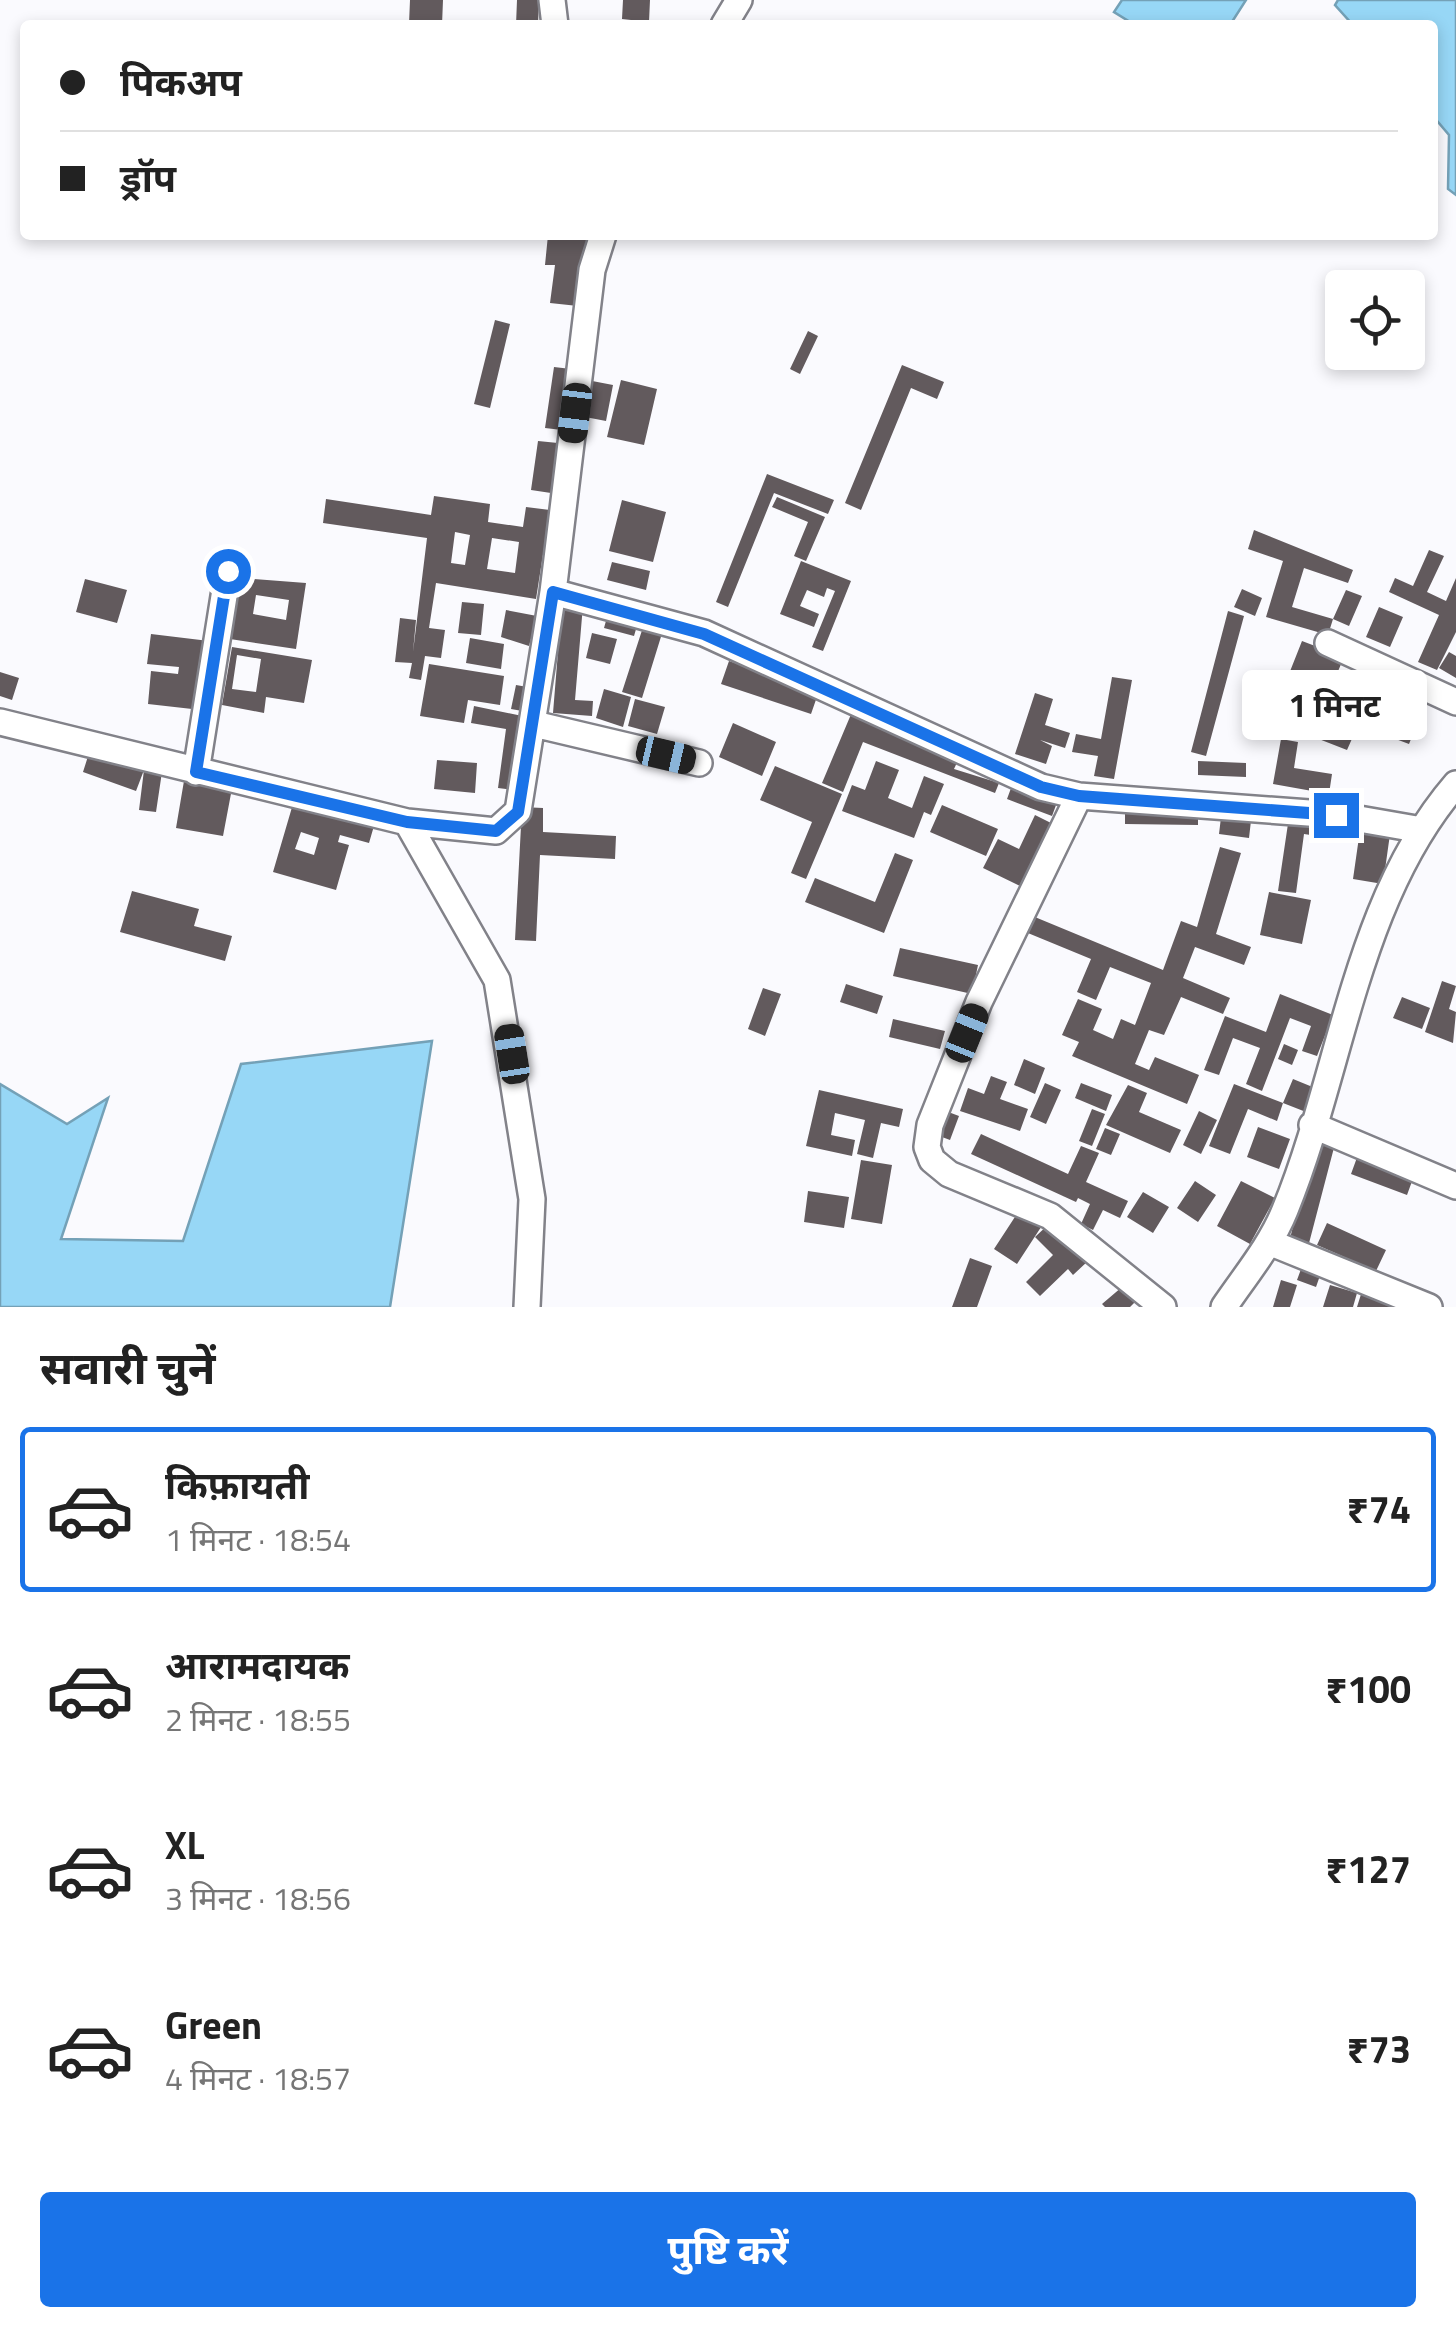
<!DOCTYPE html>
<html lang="hi">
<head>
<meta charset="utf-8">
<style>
	body { margin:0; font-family:"Titillium Web","Noto Sans Devanagari",sans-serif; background:#f2f2f2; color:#222; height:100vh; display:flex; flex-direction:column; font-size:38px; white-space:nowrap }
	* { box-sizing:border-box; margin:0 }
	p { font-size:32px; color:#767676 }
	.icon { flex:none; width:55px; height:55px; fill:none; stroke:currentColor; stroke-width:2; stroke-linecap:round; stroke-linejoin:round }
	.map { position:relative; height:1307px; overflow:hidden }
	.drawer { display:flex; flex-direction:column; background:#fff; flex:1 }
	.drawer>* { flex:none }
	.top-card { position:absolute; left:20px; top:20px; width:1418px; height:220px; border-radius:10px; box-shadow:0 5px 15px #0003; display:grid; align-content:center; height:220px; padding:0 40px; background:#fff }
	.fabs { position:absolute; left:1325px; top:270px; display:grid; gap:20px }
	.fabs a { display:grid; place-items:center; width:100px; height:100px; border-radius:10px; background:#fff; box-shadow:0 5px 15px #0003; font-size:50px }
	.end { position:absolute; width:45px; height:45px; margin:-22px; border:12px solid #1a73e8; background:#fff; box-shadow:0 0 0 5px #fff }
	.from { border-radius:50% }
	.bubble { position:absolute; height:70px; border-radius:10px; background:#fff; box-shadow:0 5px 15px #0003; font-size:32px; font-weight:700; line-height:70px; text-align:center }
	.car { position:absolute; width:30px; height:60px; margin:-30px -15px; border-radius:12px; box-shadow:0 0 8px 2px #0007; background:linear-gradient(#222 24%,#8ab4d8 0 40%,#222 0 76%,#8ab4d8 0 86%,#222 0) }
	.top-card b { display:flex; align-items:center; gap:35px; height:95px; font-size:38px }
	.top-card b+b { border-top:2px solid #e0e0e0 }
	.top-card i { width:25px; height:25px; background:#222 }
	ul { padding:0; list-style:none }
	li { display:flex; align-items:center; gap:30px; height:165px; margin:0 20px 15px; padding:0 20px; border:5px solid transparent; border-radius:10px }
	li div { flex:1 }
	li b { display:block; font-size:38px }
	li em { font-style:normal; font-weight:700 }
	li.active { border-color:#1a73e8 }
	li>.icon { width:90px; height:90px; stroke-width:1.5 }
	h2 { padding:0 40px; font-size:45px; line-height:120px }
	.button { display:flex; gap:20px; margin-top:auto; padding:20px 40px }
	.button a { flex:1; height:115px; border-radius:10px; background:#1a73e8; color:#fff; font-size:40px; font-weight:700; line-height:115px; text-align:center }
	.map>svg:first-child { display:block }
</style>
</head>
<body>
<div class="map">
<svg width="1456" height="1307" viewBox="0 0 1456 1307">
	<rect width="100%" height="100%" fill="#fafafe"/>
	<!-- water -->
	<path fill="#97d7f6" stroke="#74a1b7" stroke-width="2.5" d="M1122,0H1246L1230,25H1135L1114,12Z
		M1338,0H1456V195L1448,189L1449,135L1433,116L1432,25H1353L1335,5Z
		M432,1041L390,1307H0V1084L67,1124L108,1098L61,1239L183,1241L241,1064Z"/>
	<!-- building -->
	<path fill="#625a5d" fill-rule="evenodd" d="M410,0H443L442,25L409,24Z
		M517,0H539L538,25H516Z
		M623,0H650L649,22L622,19Z
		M548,235H587L578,306L550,303L555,265H545Z
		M495,320L510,324L490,408L474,404Z
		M808,331L818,336L800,374L790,369Z
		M902,365L944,382L937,399L911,388L861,510L845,503Z
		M554,367L571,369L562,430L545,428Z
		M587,380L613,385L606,421L580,416Z
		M621,380L657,389L644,445L607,437Z
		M538,441L558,443L551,493L531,490Z
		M767,474L834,500L828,514L774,493L728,607L716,602Z
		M434,496L490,504L488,522L523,527L526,507L550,510L536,599L436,583L429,628L445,630L441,658L425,656L421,680L409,678L412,663L395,662L400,618L416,620L413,652L427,538L323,523L326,499L431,515ZM455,532L470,535L465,565L451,563ZM492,538L519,542L515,573L487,569Z
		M777,497L825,517L806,561L794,556L808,522L772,507Z
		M622,500L666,512L653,562L609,551Z
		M1254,530L1353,570L1348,583L1304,568L1292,607L1333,619L1346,590L1362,596L1349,626L1333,619L1328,635L1266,617L1283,561L1248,549Z
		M1429,550L1444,556L1427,592L1446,601L1456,578V632L1437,670L1418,662L1439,615L1389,592L1395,578L1413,586Z
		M801,561L851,581L823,651L812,647L835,591L827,588L824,597L807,590L800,606L819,614L814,627L780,614Z
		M612,562L650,571L646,590L607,580Z
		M239,578L306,583L296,649L230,639ZM256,595L289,600L286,620L253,614Z
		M85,579L127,590L117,623L76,612Z
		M1242,589L1262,598L1255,616L1234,607Z
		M462,602L484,604L481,635L458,633Z
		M562,603L583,605L575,700L593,701L592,716L553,713Z
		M1379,607L1403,617L1390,647L1366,637Z
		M506,610L537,616L529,646L501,637Z
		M609,610L639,619L634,636L604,628Z
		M1228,611L1244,616L1206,756L1191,752Z
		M645,621L664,627L642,698L622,692Z
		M592,633L617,639L610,664L586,658Z
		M151,634L209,641L201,710L148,704L151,671L178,674L179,667L147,664Z
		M470,638L504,644L501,669L466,663Z
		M1302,641L1344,657L1326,700L1313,695L1306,713L1355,732L1347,750L1260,716L1268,697L1286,704L1293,687L1285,684Z
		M232,647L312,660L304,703L266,697L264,713L222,705ZM237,655L261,659L256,692L232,689Z
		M1449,652L1456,656V678L1439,668Z
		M729,661L819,691L811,714L721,684Z
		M429,664L504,676L500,705L468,700L464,723L420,716Z
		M0,672L19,678L12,700L0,696Z
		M1112,677L1132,680L1114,779L1094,776L1098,756L1072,752L1076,734L1101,739Z
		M516,685L533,688L528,712L511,709Z
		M604,689L631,697L623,727L596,718Z
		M1035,693L1053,699L1045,725L1070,733L1065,748L1040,740L1052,746L1046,764L1015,754Z
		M1392,695L1424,707L1409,744L1377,732Z
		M635,699L665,707L657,734L628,726Z
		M474,706L532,718L522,791L498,788L506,729L471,723Z
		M852,712L960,756L954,769L999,783L995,793L863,742L843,792L822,783Z
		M733,723L776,742L762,776L719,757Z
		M1281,739L1298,742L1294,768L1332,774L1329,794L1273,784Z
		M90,750L162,772L156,812L139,810L144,770L136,791L83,772Z
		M437,760L477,763L475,793L434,789Z
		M876,761L899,770L888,798L912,808L924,776L944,784L931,815L924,812L914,838L842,811L852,785L865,790Z
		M1198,761L1246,763V777L1198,775Z
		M775,766L842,794L806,879L791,873L812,822L760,800Z
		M185,775L233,783L223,836L176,828Z
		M1014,780L1059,797L1052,816L1007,799Z
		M295,797L376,819L369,843L340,835L338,842L349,845L336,890L273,872ZM301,832L319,838L314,855L295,849Z
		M942,805L998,829L986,856L930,832Z
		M1125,805L1198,807V825L1125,824Z
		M522,807L543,808V832L616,836L615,859L540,855L536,941L515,940Z
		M1222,809L1252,812L1249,838L1219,834Z
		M1035,815L1053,824L1022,887L983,868L998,839L1019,849Z
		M1289,817L1352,826L1350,841L1304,834L1296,893L1278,891Z
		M1360,830L1390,834L1383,884L1353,879Z
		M1220,847L1241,853L1216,934L1251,947L1244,965L1195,947L1183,978L1230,998L1223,1014L1181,997L1164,1035L1149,1030L1135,1064L1149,1070L1155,1057L1199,1075L1187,1104L1072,1056L1079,1042L1062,1035L1078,999L1102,1009L1093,1030L1113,1039L1121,1019L1135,1025L1151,983L1110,967L1096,1000L1077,992L1091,959L1023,931L1030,915L1163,970L1181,921L1197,927Z
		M895,853L913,860L884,933L805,902L815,878L875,902Z
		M132,891L199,909L194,926L232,936L225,961L120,932Z
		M1269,892L1311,900L1302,944L1260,935Z
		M900,948L978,965L972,994L893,976Z
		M1442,981L1456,986L1449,1009L1456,1012L1453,1043L1425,1032Z
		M846,984L883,996L877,1014L840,1002Z
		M763,988L781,994L765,1036L748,1029Z
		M1280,994L1333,1015L1317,1056L1302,1051L1311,1026L1290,1018L1262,1091L1246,1084L1260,1048L1233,1038L1219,1075L1204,1070L1225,1016L1266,1032Z
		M1402,997L1430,1008L1422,1029L1393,1018Z
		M893,1019L945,1031L940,1049L889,1037Z
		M1284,1044L1298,1050L1292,1065L1278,1059Z
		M1024,1059L1045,1068L1035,1094L1014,1085Z
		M991,1076L1007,1082L1000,1099L1028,1109L1020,1131L960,1111L968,1088L984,1094Z
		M1293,1079L1315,1088L1306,1112L1283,1103Z
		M1045,1083L1061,1090L1046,1124L1030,1117Z
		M1081,1083L1112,1095L1106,1111L1075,1098Z
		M1234,1084L1283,1103L1277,1121L1248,1109L1230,1154L1209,1146Z
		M1128,1085L1147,1093L1139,1112L1181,1130L1170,1153L1106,1125Z
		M819,1090L903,1109L899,1127L881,1123L873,1158L857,1154L865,1120L835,1113L831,1135L855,1140L852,1156L806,1146Z
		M1092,1109L1105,1114L1092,1146L1079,1141Z
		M943,1110L959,1116L950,1140L934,1134Z
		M1199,1111L1217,1120L1201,1154L1183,1145Z
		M1258,1127L1290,1139L1279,1169L1247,1157Z
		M1105,1128L1120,1134L1111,1155L1096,1149Z
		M981,1134L1068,1174L1081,1146L1099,1153L1086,1182L1128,1201L1120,1218L1103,1210L1093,1230L1081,1224L1090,1204L1078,1198L1076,1202L971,1154Z
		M1317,1135L1336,1140L1308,1247L1289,1242Z
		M1359,1152L1415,1173L1407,1195L1351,1174Z
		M861,1160L892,1165L882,1224L851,1219Z
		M1195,1181L1216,1195L1198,1222L1177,1208Z
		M1241,1181L1275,1198L1250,1244L1217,1226Z
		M808,1191L849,1197L844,1228L804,1222Z
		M1143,1192L1169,1207L1153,1233L1127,1217Z
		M1022,1206L1045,1221L1017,1264L994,1249Z
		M1050,1223L1088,1261L1073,1275L1068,1269L1040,1296L1026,1282L1053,1255L1035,1237Z
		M1327,1223L1386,1250L1376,1271L1317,1245Z
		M970,1258L992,1266L977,1307H952Z
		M1304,1261L1323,1267L1316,1287L1297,1280Z
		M1281,1280L1297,1285L1290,1307H1273Z
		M1330,1285L1357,1293L1353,1307H1323Z
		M1122,1287L1135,1302L1130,1307H1105L1102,1304Z
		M1363,1288L1396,1298L1393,1307H1357Z"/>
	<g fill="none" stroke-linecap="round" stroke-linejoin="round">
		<!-- street casing -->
		<g stroke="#828289" stroke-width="30">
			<path id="street" d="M552,0L555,25
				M724,25L739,0
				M553,592L704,633L1041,787L1079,796L1336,815L1422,830
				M1328,643L1456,702
				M0,722L407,822L497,980L532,1199L527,1307
				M534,724L699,763
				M196,772L228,571
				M1079,796L979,1002L930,1125L927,1147L932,1160L949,1174L1050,1216L1163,1307
				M407,822L496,831L518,811L553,592L592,270L603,235
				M1312,1125L1456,1186
				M1269,1242L1429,1307
				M1224,1307C1245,1276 1271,1245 1285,1210C1342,1071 1355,901 1456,784"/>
		</g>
		<!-- street -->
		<use href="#street" stroke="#fff" stroke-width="25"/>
	</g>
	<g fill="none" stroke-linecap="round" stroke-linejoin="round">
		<!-- route -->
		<path stroke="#1a73e8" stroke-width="12" d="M228,571L196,772L407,822L496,831L518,812L553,592L704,634L1041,787L1079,796L1336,815"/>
	</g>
</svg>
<div class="fabs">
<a><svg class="icon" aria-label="locate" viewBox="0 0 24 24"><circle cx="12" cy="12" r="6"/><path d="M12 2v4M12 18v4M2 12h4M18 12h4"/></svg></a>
</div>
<i class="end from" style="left:228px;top:571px"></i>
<i class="end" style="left:1336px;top:815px"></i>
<div class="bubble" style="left:1242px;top:670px;width:185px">1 मिनट</div>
<i class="car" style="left:575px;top:413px;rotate:187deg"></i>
<i class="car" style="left:666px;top:755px;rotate:103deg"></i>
<i class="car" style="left:967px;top:1033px;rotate:22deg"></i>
<i class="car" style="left:512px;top:1054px;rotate:351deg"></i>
<div class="top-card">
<b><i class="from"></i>पिकअप</b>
<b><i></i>ड्रॉप</b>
</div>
</div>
<section class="drawer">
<h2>सवारी चुनें</h2>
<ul>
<li class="active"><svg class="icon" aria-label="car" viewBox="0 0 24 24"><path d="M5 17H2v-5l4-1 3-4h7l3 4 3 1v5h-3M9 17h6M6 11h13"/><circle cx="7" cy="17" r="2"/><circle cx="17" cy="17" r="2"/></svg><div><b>किफ़ायती</b><p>1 मिनट · 18:54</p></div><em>₹74</em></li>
<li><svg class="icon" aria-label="car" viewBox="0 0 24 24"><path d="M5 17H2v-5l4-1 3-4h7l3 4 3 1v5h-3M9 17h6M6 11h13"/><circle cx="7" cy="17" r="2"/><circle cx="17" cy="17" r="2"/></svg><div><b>आरामदायक</b><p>2 मिनट · 18:55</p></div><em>₹100</em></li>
<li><svg class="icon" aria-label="car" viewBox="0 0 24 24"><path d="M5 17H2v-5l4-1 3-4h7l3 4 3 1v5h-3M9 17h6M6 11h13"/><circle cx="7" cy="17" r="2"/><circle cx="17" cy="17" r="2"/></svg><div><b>XL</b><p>3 मिनट · 18:56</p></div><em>₹127</em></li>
<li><svg class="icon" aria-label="car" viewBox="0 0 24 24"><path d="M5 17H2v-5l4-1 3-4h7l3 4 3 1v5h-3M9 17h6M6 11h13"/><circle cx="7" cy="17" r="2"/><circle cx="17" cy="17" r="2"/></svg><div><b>Green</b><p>4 मिनट · 18:57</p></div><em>₹73</em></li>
</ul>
<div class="button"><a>पुष्टि करें</a></div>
</section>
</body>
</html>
